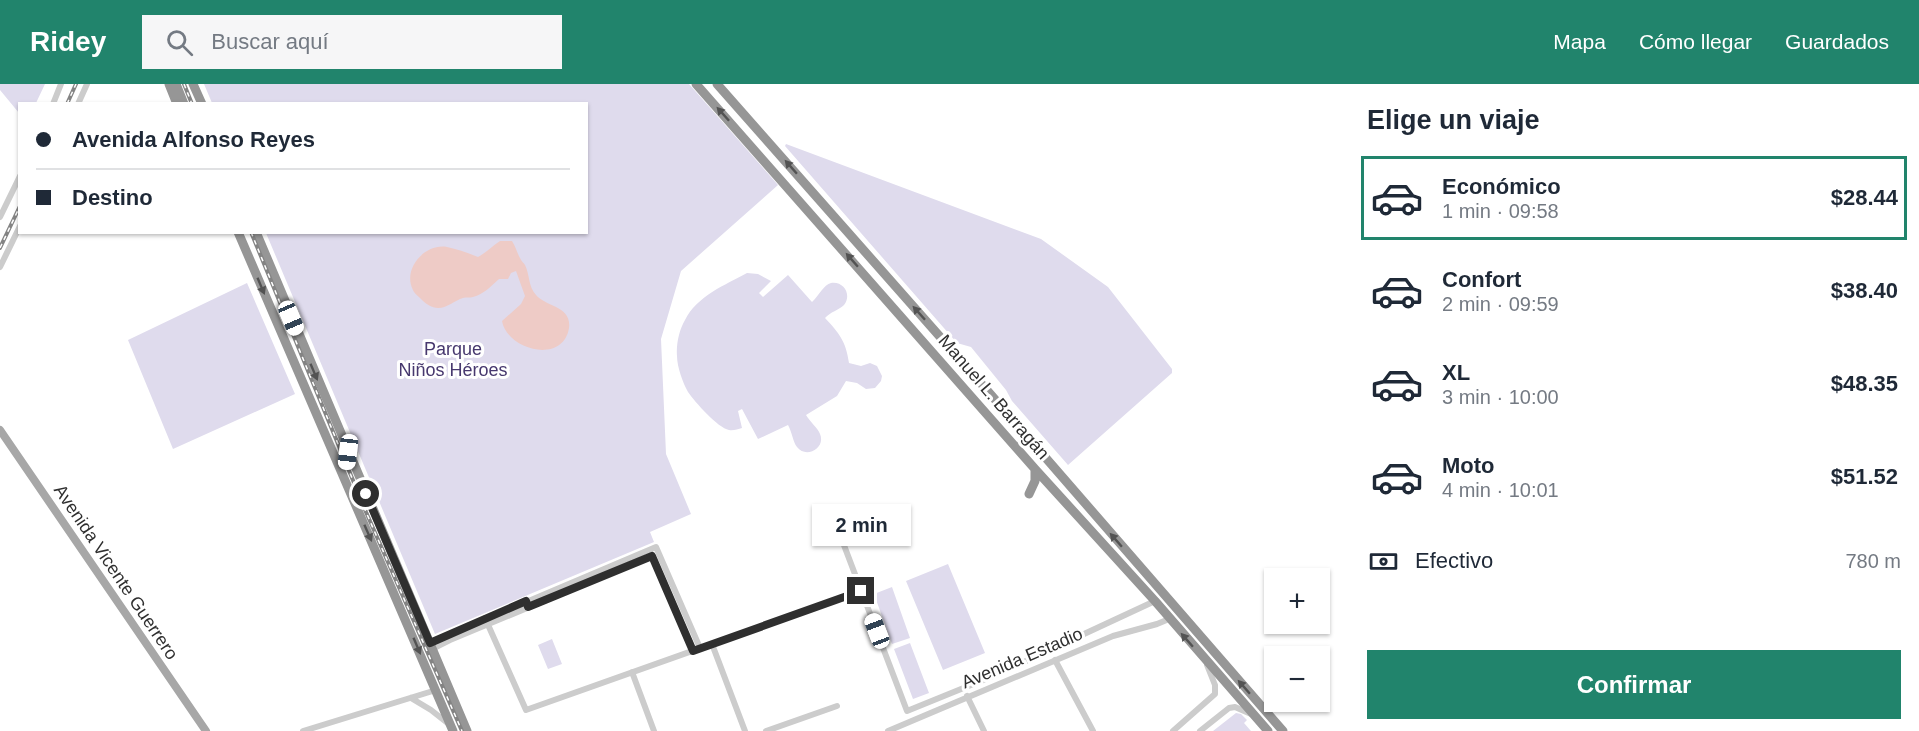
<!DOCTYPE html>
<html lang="es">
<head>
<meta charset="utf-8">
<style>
	body { margin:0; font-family:Arial,sans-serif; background:#f6f6f7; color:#1f2937; height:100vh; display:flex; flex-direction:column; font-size:22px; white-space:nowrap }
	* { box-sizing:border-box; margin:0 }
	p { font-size:20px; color:#747a83 }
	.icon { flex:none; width:33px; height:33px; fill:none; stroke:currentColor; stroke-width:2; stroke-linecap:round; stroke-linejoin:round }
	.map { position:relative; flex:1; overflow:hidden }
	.drawer { display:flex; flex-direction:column; background:#fff; width:570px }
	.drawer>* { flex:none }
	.hud { position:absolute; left:18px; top:18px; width:570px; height:132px; border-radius:0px; box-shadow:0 2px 4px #0004; display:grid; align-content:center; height:132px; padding:0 18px; background:#fff }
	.controls { position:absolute; left:1264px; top:484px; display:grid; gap:12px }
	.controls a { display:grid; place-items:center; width:66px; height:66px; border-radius:0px; background:#fff; box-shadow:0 2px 4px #0004; font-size:30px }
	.end { position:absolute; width:27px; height:27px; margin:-14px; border:8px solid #2f2f2f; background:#fff; box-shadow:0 0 0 3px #fff }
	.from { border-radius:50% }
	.bubble { position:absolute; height:42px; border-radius:0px; background:#fff; box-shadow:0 2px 4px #0004; font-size:20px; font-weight:700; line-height:42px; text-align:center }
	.car { position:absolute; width:18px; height:36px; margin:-18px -9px; border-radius:8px; box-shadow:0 0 4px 2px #0007; background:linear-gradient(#fff 24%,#345 0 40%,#fff 0 76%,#345 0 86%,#fff 0) }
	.hud b { display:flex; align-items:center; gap:21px; height:57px; font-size:22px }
	.hud b+b { border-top:2px solid #e0e1e3 }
	.hud i { width:15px; height:15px; background:#1f2937 }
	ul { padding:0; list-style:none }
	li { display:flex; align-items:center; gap:18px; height:84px; margin:0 12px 9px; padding:0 6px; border:3px solid transparent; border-radius:0px }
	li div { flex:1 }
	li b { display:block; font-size:22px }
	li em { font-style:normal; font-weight:700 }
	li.active { border-color:#21846c }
	li>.icon { width:54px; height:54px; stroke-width:1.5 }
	h2 { padding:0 18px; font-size:27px; line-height:72px }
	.pay { display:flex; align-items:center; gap:15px; height:66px; padding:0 18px; font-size:22px }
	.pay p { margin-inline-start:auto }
	.action { display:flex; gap:12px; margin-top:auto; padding:12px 18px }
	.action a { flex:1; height:69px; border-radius:0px; background:#21846c; color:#fff; font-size:24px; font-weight:700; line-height:69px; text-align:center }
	header { display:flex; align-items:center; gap:36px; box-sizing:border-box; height:84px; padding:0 30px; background:#21846c; color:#fff }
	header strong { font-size:28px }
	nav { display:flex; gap:33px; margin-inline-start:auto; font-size:21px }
	.search { width:420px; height:54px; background:#f6f6f7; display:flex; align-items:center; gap:15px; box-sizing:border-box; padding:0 21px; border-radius:0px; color:#747a83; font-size:22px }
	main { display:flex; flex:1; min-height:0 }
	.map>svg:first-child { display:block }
</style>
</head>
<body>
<header>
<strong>Ridey</strong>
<div class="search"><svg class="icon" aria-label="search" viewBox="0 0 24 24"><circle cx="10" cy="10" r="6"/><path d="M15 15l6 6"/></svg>Buscar aquí</div>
<nav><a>Mapa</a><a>Cómo llegar</a><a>Guardados</a></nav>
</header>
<main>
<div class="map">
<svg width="1349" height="647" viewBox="0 0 1349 647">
	<rect width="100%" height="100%" fill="#fff"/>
	<!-- green -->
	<path fill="#dfdbed" d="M0,0H45L36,19L20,20L19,29L0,6Z
		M204,0H689L778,101L681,187L661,255L666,370L691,430L650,448L654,458L435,550L266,149L586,148V20L212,19Z
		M786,60L1041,155L1108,203L1172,285V289L1068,381L1012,317L1006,306L971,263L957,259L785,62Z
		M747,189L758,190L771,197L759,209L763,213L788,191L812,218C818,213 824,200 831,199C844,197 852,211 844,221C839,226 830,228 825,234C839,249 846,257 849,279L861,282L870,279L877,282L882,292L881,297L875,304L866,305L857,299L846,297L837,312L806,331C810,338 818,344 820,350C826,364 806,375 797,363C793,358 792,348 788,341L758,355L742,325L738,327L742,344C738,345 733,347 729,346C718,344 695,318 688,308C683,299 677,283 677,272C676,261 679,246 685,236C697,212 725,201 747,189Z
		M247,199L295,310L173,365L128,256Z
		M948,480L985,569L943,586L906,497Z
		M892,503L910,554L892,560L874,510Z
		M552,555L562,580L548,585L538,561Z
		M910,559L929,609L913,615L894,565Z
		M1236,629L1241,630L1247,636L1244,639L1251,647H1213Z"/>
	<!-- water -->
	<path fill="#eecbc6" d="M500,157H512C516,163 517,169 520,174C521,177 524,179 525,181C530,191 528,202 536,211C546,223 572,222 569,244C563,281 507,266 502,237L521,220L525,212L516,187L511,189L508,195H499C490,203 484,210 473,213C470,214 466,213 463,214C455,216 448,224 438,224C432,224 426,220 422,216C419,213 414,209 413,206C402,185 425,159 447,163C457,165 468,169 478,173C486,169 492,162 500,157Z"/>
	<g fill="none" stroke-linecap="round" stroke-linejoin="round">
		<!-- minor -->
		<path stroke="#ccc" stroke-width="6" d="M53,20L61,0
			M78,20L87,0
			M0,133L20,92
			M0,183L20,142
			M842,456L907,627L998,590L1155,517
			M485,534L526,626L861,507
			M430,559L656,463L700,564
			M712,560L745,647
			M432,565L450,556L652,472L693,566
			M1055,576L1093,647
			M632,588L654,647
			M967,612L984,647
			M411,614L431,626L450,641
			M303,647L436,606
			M766,647L837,622
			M888,647L1113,552L1157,540L1169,535
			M1173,647L1215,610V601L1207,581
			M1200,647L1229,624L1235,623L1251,630"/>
		<!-- major -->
		<path stroke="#a7a7a7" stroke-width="8" d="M0,346L206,647"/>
		<!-- highway -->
		<path stroke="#969696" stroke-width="9" d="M169,0L177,20
			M176,0L184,20
			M193,0L202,20
			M696,0L1035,385L1155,517L1268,647
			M717,0L972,289L1283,647
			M238,148L453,647
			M256,148L467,647
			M1029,410L1035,397V385"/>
		<!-- rail casing -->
		<g stroke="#848484" stroke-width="4">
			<path id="rail" d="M184,0L192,20
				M67,20L76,0
				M251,148L366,428L462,647
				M0,164L20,122"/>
		</g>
		<!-- rail -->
		<use href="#rail" stroke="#fff" stroke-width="1.5" stroke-dasharray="4.5" stroke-linecap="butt"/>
	</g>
	<!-- one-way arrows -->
	<defs><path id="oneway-solid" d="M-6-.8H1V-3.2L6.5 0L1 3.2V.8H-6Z" transform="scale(1.5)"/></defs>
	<g fill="#535353">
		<use href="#oneway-solid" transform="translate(723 30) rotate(-132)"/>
		<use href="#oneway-solid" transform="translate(791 83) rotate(-131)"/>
		<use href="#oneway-solid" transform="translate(852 176) rotate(-131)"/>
		<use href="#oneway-solid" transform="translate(261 202) rotate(67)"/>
		<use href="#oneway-solid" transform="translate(919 229) rotate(-132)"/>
		<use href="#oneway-solid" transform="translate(314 288) rotate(67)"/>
		<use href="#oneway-solid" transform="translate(368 449) rotate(66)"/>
		<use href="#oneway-solid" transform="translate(1116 456) rotate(-131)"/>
		<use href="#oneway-solid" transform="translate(1187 556) rotate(-131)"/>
		<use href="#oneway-solid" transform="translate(417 562) rotate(67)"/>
		<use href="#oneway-solid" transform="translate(1244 603) rotate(-131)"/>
	</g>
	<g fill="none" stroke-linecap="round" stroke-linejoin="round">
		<!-- route -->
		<path stroke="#2f2f2f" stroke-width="8" d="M366,410L430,559L526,517L528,523L652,472L693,567L861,507"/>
	</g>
	<g text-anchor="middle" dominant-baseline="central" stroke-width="6" stroke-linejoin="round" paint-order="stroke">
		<!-- park labels -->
		<g font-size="18" fill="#47386e" stroke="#fff">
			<text x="453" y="265">Parque<tspan x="453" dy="21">Niños Héroes</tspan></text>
		</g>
		<!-- street labels -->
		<g font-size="18" fill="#2f2f2f" stroke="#fff">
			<text transform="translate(994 313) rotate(49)">Manuel L. Barragán</text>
			<text transform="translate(116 488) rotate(56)">Avenida Vicente Guerrero</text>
			<text transform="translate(1022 574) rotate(-23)">Avenida Estadio</text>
		</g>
	</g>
</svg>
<div class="controls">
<a>+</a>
<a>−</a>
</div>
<i class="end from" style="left:366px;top:410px"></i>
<i class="end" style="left:861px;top:507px"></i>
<div class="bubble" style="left:812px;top:420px;width:99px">2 min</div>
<i class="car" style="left:291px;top:234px;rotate:157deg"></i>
<i class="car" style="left:348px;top:368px;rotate:187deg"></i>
<i class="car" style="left:877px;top:547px;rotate:339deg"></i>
<div class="hud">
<b><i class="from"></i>Avenida Alfonso Reyes</b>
<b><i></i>Destino</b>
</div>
</div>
<section class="drawer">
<h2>Elige un viaje</h2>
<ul>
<li class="active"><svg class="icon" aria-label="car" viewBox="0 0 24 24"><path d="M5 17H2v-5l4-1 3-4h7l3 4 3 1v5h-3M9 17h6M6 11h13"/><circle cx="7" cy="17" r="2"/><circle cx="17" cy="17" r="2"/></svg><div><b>Económico</b><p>1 min · 09:58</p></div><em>$28.44</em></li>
<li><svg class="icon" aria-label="car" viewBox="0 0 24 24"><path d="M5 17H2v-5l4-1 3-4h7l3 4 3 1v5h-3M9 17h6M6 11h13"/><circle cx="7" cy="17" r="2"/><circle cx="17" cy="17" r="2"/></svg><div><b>Confort</b><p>2 min · 09:59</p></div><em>$38.40</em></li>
<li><svg class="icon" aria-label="car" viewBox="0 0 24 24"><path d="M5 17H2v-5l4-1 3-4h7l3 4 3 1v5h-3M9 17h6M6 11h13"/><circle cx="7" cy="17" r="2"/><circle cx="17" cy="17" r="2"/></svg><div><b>XL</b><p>3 min · 10:00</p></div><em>$48.35</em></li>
<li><svg class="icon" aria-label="car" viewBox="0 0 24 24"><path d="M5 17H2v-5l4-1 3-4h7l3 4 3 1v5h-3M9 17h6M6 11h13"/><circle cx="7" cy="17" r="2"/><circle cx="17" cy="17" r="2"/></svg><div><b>Moto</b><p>4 min · 10:01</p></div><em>$51.52</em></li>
</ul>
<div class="pay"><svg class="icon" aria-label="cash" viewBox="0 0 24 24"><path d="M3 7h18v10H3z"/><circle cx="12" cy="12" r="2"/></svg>Efectivo<p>780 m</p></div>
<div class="action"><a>Confirmar</a></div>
</section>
</main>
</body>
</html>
